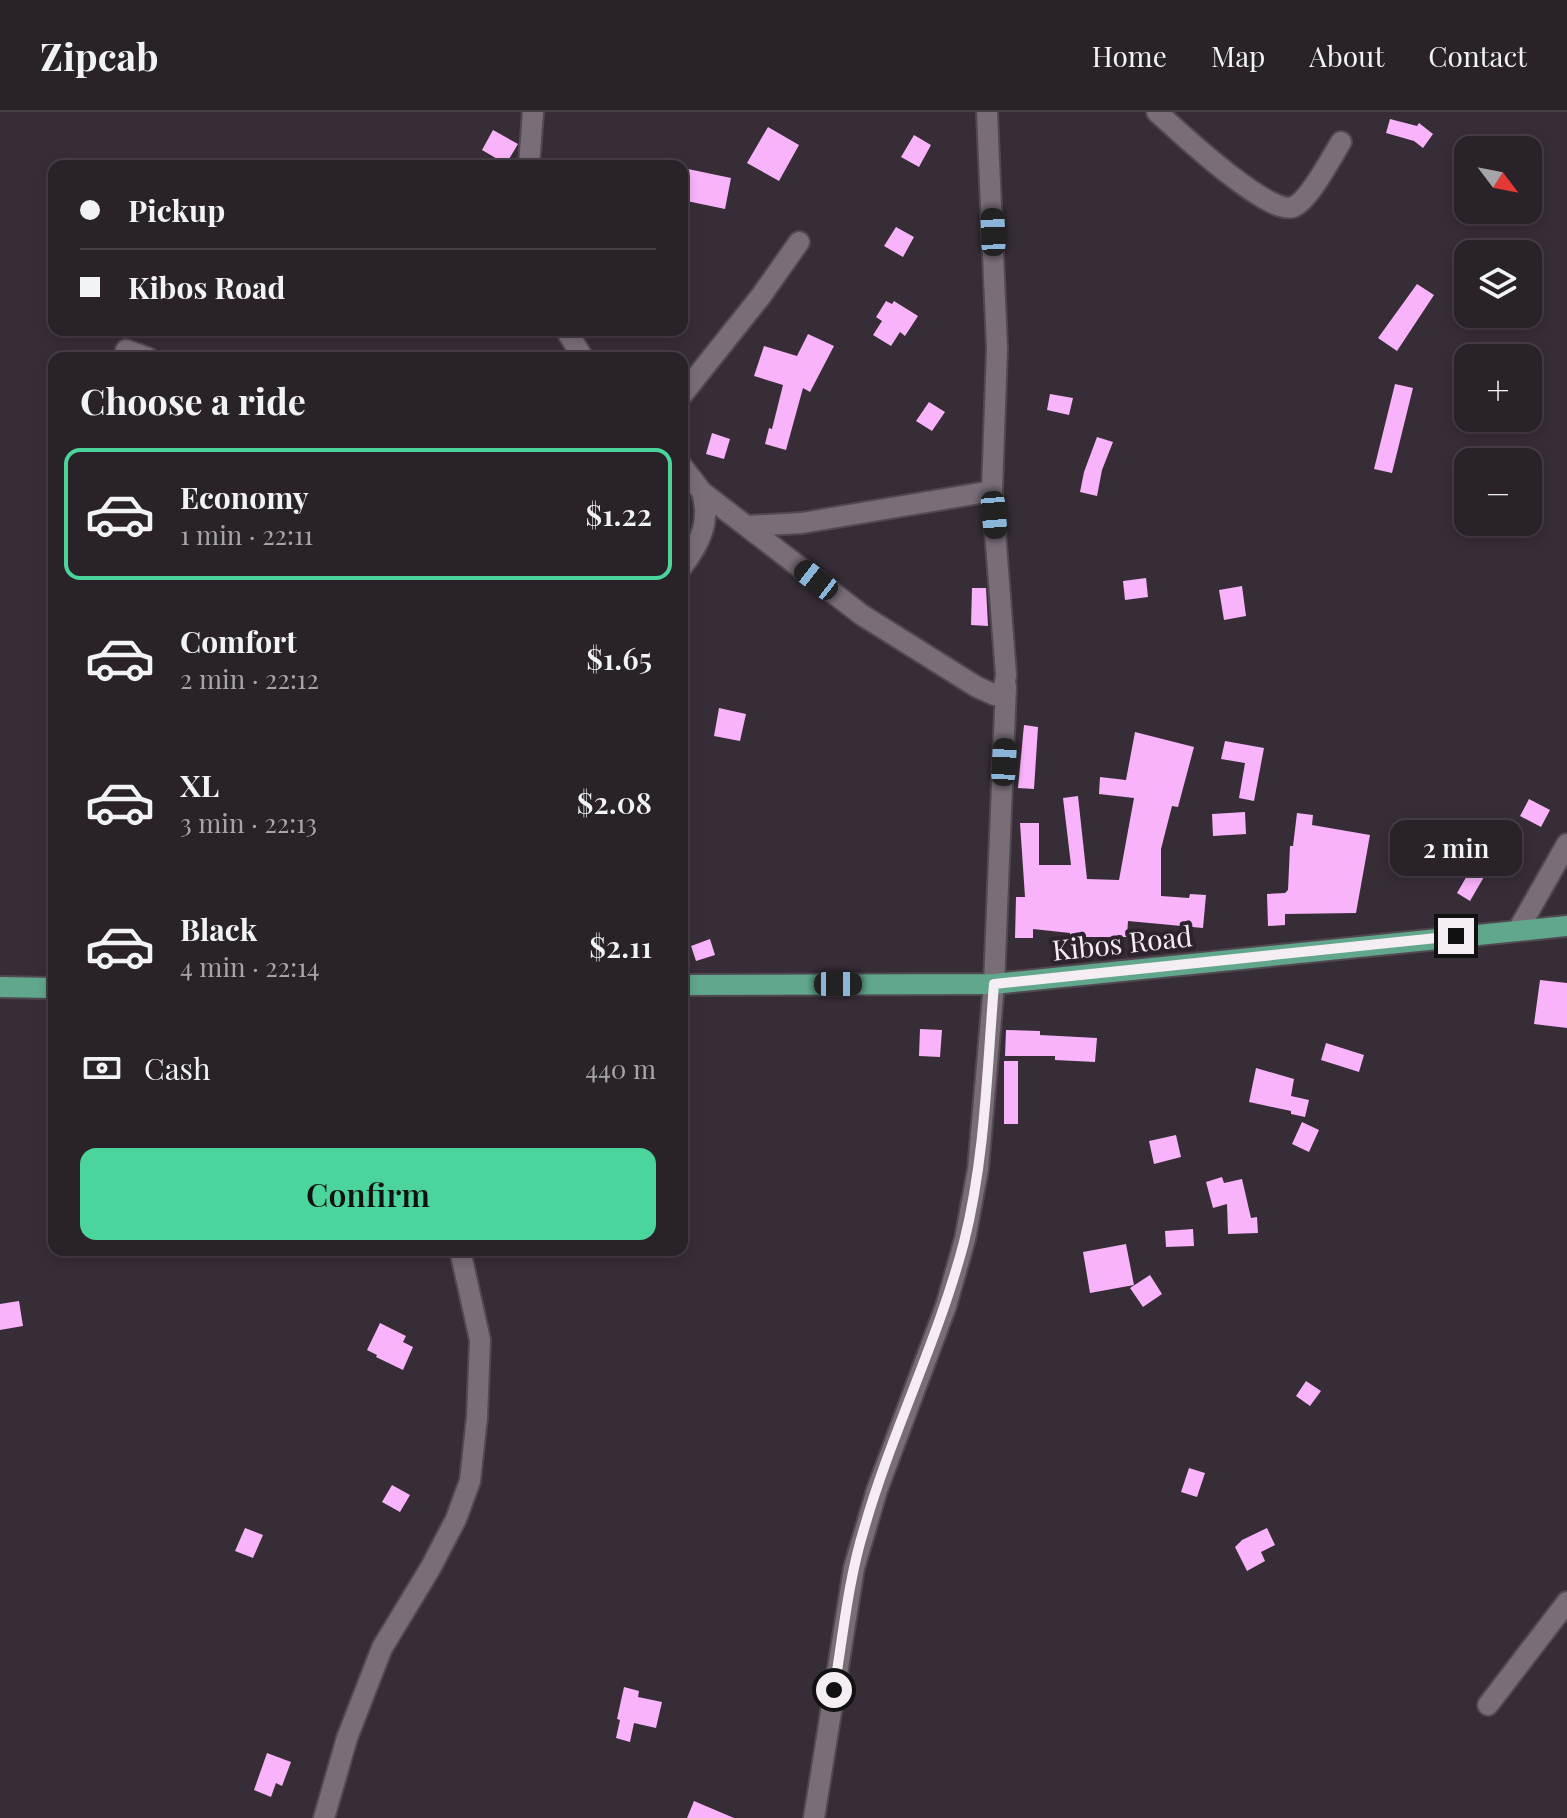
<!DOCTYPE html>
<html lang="en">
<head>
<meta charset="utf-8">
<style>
	body { margin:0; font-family:"Playfair Display",serif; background:#312a31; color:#f1f3f6; height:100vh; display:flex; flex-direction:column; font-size:30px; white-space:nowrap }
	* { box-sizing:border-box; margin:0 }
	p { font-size:26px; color:#a5a4a8 }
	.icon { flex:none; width:44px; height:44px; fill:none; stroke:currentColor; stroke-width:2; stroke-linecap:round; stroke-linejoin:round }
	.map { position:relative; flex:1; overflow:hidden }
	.details { position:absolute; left:48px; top:240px; width:640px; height:904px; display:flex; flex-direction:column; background:#292229; border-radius:16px; box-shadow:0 4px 12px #0003,0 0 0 2px #453f46 }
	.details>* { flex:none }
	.guide { position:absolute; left:48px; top:48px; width:640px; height:176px; border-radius:16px; box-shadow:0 4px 12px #0003,0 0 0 2px #453f46; display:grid; align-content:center; height:176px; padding:0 32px; background:#292229 }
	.needle { width:52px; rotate:122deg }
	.controls { position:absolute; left:1454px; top:24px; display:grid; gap:16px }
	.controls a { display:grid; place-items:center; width:88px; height:88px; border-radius:16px; background:#292229; box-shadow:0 4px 12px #0003,0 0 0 2px #453f46; font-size:40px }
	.end { position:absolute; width:36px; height:36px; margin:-18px; border:10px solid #f4edf3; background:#111; box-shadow:0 0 0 4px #111 }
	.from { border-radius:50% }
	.bubble { position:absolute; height:56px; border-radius:16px; background:#292229; box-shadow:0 4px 12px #0003,0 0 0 2px #453f46; font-size:26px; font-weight:600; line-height:56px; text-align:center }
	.car { position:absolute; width:24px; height:48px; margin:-24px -12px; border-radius:10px; box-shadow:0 0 6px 2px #0007; background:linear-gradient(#222 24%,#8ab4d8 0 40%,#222 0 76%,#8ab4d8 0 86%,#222 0) }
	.guide b { display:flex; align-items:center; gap:28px; height:76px; font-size:30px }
	.guide b+b { border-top:2px solid #453f46 }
	.guide i { width:20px; height:20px; background:#f1f3f6 }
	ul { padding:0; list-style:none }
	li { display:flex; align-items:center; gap:24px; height:132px; margin:0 16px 12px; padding:0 16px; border:4px solid transparent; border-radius:16px }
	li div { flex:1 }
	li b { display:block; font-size:30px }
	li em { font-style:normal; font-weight:600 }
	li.active { border-color:#4bd49b }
	li>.icon { width:72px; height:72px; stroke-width:1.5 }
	h2 { padding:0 32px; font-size:36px; line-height:96px }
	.pay { display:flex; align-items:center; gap:20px; height:88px; padding:0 32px; font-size:30px }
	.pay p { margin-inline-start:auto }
	.button { display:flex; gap:16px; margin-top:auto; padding:16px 32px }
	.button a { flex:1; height:92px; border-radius:16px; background:#4bd49b; color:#111; font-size:32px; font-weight:600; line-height:92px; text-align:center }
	header { display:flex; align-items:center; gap:48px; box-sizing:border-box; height:112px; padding:0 40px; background:#292229; border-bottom:2px solid #453f46 }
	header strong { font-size:38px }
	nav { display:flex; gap:44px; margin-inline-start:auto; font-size:28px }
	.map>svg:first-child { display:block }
</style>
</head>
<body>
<header>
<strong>Zipcab</strong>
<nav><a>Home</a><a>Map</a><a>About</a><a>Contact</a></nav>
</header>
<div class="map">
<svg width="1567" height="1706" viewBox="0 0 1567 1706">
	<rect width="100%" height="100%" fill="#372d37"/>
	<!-- building -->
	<path fill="#f9b3fa" d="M1390,7L1417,14L1419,11L1433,22L1423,36L1414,29L1386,21Z
		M768,15L799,33L779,69L747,51Z
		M493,18L518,32L506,52L482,38Z
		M914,23L931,33L919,55L901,45Z
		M688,57L731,66L725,97L682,88Z
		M896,115L914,125L903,145L884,134Z
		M1417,172L1434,183L1397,239L1378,226Z
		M886,189L892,192L894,189L918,204L905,224L900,220L891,234L873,223L882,209L876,205Z
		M808,222L834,234L810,280L803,276L786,338L765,332L769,316L772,317L783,273L754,264L764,234L797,244Z
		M1395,272L1413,276L1392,361L1374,357Z
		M1050,282L1073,286L1069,303L1047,298Z
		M929,290L945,300L932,319L916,309Z
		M712,321L730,327L724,347L706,342Z
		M1097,325L1113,330L1102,358L1097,384L1080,380L1084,360Z
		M1146,466L1148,485L1125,488L1123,469Z
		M1242,474L1246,504L1224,508L1219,478Z
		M972,476H986L988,514L971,513Z
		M719,596L746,602L740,629L714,624Z
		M1024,613L1038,615L1034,677L1018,676Z
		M1135,620L1194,635L1178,695L1172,694L1161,737V784L1189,786L1190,782L1206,783L1203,816L1128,809L1127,825H1070V821L1033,817V826H1015L1016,785H1025L1020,711H1039V753H1071L1063,686L1078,684L1087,767L1119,768L1134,686L1099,682L1100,665L1126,668Z
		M1225,629L1264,636L1254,689L1239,686L1245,651L1221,647Z
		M1529,687L1550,698L1541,715L1520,704Z
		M1245,700L1246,722L1213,724L1212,702Z
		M1297,701L1313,703L1312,713L1370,723L1356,801L1285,802V813L1268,814L1267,782L1285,781L1288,778L1290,734H1293Z
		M1479,743L1492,751L1470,789L1457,781Z
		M710,827L715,843L696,849L691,834Z
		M1540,868L1567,871V916L1534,912Z
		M920,917L942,918L940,945L919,944Z
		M1006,918L1040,919V923L1097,926L1095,950L1055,948V944H1005Z
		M1326,931L1364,943L1359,960L1321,948Z
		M1004,949H1018V1012H1004Z
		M1256,956L1294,967L1291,984L1309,988L1305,1005L1291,1002V999L1249,990Z
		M1302,1010L1319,1018L1309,1040L1292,1032Z
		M1176,1023L1181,1045L1154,1052L1149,1029Z
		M1222,1065L1224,1071L1242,1067L1251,1106L1257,1105L1258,1121L1228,1122L1227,1092L1213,1096L1206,1070Z
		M1193,1117L1194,1134L1166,1135L1165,1119Z
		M1126,1132L1134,1173L1090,1181L1083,1140Z
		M1150,1163L1162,1182L1143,1195L1130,1176Z
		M19,1189L23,1214L0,1218V1192Z
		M380,1211L406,1224L403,1230L413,1235L403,1258L376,1245L377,1243L367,1238Z
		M1306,1269L1321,1279L1310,1294L1296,1284Z
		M1189,1356L1205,1361L1197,1385L1181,1380Z
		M392,1373L410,1383L400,1400L382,1390Z
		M245,1416L263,1423L253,1446L235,1439Z
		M1267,1416L1275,1433L1261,1440L1265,1449L1247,1459L1235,1435L1242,1428Z
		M624,1575L639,1579L638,1585L662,1590L656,1616L634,1611L630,1630L616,1626L620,1608L617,1607Z
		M267,1641L291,1650L282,1674L276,1671L271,1685L254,1678Z
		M694,1689L734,1706H687Z"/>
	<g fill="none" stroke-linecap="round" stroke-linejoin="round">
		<!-- minor casing -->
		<g stroke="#514951" stroke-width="24">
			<path id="minor" d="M1157,0C1177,18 1268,104 1293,95C1309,89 1331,46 1341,30
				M529,54L533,0
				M566,218L583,246
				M126,238L148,246
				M682,283L761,184L799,130
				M682,354L702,380L862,503L977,575L995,583L1004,577L1006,563L992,379L997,236L987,0
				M747,414L802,411L992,379
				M682,455C700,431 711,410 702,380
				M1518,818L1567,732
				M1488,1593L1567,1490
				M324,1706L347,1626L382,1536L431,1455L456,1407L470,1369L477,1305L480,1228L460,1138
				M814,1706L854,1456L877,1378L946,1194L965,1127L978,1057L994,872L1006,574"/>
		</g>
		<!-- major casing -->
		<g stroke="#514951" stroke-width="24">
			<path id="major" d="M682,873L994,872L1567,814
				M0,875L54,876"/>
		</g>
		<!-- minor -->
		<use href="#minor" stroke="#796d78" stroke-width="20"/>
		<!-- major -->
		<use href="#major" stroke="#60a78b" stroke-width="20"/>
	</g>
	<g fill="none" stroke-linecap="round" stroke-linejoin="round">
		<!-- route -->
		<path stroke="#f4edf3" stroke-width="10" d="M834,1578C843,1524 848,1469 864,1417C892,1319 938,1229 964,1130C985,1047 987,958 994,872L1456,824"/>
	</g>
	<g text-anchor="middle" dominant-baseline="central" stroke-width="8" stroke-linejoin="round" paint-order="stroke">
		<!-- street labels -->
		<g font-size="28" fill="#f4edf3" stroke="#2d232d">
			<text transform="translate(1122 830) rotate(-6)">Kibos Road</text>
		</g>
	</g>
</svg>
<div class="controls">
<a><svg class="needle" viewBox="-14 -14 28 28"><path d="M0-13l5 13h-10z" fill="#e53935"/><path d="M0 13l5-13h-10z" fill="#a5a4a8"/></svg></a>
<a><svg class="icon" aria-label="layers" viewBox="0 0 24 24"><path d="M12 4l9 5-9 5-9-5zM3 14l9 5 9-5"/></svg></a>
<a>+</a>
<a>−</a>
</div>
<i class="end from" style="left:834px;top:1578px"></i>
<i class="end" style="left:1456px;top:824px"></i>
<div class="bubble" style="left:1390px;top:708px;width:132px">2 min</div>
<i class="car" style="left:993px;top:120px;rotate:358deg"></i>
<i class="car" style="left:994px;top:403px;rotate:175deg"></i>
<i class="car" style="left:816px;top:468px;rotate:308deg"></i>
<i class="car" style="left:1004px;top:650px;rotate:3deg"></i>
<i class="car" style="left:838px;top:872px;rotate:90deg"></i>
<div class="guide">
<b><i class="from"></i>Pickup</b>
<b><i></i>Kibos Road</b>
</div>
<section class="details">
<h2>Choose a ride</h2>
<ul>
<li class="active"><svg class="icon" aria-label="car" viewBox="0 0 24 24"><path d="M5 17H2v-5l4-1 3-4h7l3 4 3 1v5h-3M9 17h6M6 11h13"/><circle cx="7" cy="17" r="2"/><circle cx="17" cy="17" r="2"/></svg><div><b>Economy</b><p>1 min · 22:11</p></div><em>$1.22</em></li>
<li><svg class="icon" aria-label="car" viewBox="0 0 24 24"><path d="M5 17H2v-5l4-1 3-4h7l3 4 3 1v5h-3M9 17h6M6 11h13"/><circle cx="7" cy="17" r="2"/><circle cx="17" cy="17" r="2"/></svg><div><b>Comfort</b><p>2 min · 22:12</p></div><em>$1.65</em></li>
<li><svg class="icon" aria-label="car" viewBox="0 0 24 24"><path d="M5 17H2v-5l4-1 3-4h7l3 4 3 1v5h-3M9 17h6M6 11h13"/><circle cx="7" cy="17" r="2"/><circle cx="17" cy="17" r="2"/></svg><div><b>XL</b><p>3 min · 22:13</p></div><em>$2.08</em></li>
<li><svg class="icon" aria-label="car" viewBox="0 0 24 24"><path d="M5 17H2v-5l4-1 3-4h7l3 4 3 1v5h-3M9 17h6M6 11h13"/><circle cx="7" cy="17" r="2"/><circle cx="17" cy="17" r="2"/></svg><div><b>Black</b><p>4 min · 22:14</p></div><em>$2.11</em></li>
</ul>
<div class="pay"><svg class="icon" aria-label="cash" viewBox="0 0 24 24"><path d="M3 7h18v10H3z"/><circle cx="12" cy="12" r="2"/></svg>Cash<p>440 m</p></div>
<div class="button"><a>Confirm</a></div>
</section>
</div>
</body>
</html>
